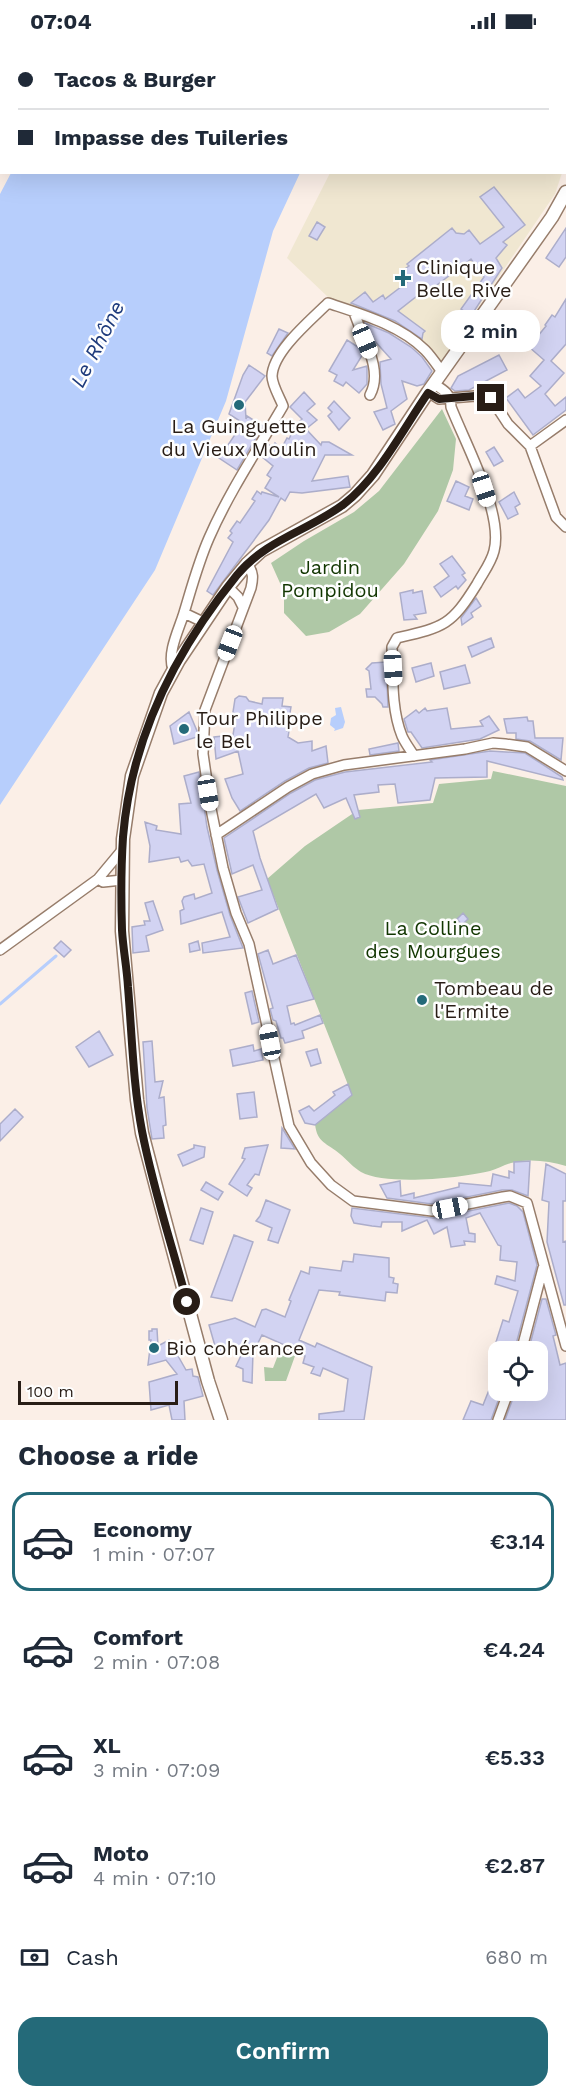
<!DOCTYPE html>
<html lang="en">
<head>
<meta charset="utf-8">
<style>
	body { margin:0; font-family:"Work Sans",sans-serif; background:#f6f6f7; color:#1f2937; height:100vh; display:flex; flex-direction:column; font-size:22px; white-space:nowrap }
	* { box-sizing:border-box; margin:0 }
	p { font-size:20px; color:#747a83 }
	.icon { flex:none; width:33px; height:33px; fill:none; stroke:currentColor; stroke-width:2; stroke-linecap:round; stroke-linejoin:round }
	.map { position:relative; height:1378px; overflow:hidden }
	.side { display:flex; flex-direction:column; background:#fff; flex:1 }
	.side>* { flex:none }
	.hud { position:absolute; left:0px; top:0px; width:567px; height:132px; box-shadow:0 6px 24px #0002; display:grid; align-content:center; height:132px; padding:0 18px; background:#fff }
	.controls { position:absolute; left:488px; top:1299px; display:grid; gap:12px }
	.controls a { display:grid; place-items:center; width:60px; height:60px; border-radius:12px; background:#fff; box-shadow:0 6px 24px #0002; font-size:30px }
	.scale { position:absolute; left:18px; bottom:15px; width:160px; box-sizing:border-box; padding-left:6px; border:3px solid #281d16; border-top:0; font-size:16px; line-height:21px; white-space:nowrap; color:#281d16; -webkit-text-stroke:4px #fefefe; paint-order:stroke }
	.end { position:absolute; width:27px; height:27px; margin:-14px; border:8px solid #281d16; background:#fff; box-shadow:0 0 0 3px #fff }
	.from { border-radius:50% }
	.bubble { position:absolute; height:42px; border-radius:18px; background:#fff; box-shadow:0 6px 24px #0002; font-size:20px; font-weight:600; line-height:42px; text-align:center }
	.car { position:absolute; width:18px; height:36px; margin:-18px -9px; border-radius:8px; box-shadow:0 0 4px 2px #0007; background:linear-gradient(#fff 24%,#345 0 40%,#fff 0 76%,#345 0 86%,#fff 0) }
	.hud b { display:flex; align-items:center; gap:21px; height:57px; font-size:22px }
	.hud b+b { border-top:2px solid #e0e1e3 }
	.hud i { width:15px; height:15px; background:#1f2937 }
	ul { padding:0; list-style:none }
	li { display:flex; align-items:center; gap:18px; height:99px; margin:0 12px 9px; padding:0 6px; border:3px solid transparent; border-radius:18px }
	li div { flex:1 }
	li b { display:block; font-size:22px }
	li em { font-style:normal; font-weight:600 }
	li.current { border-color:#246a79 }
	li>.icon { width:54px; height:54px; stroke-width:1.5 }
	h2 { padding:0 18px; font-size:27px; line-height:72px }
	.pay { display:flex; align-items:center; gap:15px; height:66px; padding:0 18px; font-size:22px }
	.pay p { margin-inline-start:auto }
	.button { display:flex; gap:12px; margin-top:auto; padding:12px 18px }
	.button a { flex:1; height:69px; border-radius:18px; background:#246a79; color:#fff; font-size:24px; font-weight:600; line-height:69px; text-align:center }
	.status { display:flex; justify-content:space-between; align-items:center; height:42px; padding:0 30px; background:#fff; direction:ltr }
	.status svg { height:16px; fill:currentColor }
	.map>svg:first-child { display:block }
</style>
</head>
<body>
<div class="status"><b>07:04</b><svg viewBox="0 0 49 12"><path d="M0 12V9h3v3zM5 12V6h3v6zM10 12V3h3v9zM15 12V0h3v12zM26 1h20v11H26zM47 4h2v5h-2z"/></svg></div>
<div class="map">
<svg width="566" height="1378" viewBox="0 0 566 1378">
	<rect width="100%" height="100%" fill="#fbefe7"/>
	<!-- medical -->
	<path fill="#f0e7d1" d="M405,0H566V115V2L404,1Z
		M330,131H562L555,152L441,320L422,299L387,278L329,256L287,216Z"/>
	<!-- green -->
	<path fill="#afc8a6" d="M442,367L456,397L453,428L438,469L404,522L360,572L329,590L306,594L284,571V550L271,521L304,499L354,470L379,449Z
		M493,729L566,744V1124C549,1119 529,1116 511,1121C504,1123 497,1127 490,1129C462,1136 386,1144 361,1130C354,1126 347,1118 340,1112C327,1101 317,1101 315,1082L352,1053L267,837L305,804L358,768L433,761L439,742L491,737Z
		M280,1308L295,1314L286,1339H265L264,1325L273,1326Z"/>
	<!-- water -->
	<path fill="#b7cefc" d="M79,0H362L78,1Z
		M11,131H300L273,189L226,359L155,528L0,763V152Z
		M341,665L345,680L343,686L334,689L335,687L330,683L331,676L336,673L335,666Z"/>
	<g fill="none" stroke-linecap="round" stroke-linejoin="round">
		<!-- stream -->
		<path stroke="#b7cefc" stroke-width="3" d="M0,962L56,914"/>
	</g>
	<!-- building -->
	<path fill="#d2d3f2" stroke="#acadca" stroke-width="1.5" d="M494,145L525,183L503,200L507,203L496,216L502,226L471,274L461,267L484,235L471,217L429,249L426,247L398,269L425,289L423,291L422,297L395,279L351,261L365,250L373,260L383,253L385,257L410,238L402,229L409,224L407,222L452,186L456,191L464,192L469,188L480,202L504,185L480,155Z
		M317,180L325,185L317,198L309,194Z
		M566,186V215L559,225L546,216Z
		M566,257V302L551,319L564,331L545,352L555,364L566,355V368L533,393L506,356L518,347L525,356L541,344L530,334L544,318L529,305L546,284L545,283L552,273L555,275Z
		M365,281L389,291L411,305L422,315L432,329L424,342L417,344L402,339L407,357L391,369L395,382L383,388L374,370L387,366L381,342L380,320L391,317L372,296Z
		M279,287L288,291L272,314L267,311Z
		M347,298L361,307L363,312L353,328L367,324V342L359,351L346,340L343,344L334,339L337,333L329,329Z
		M499,313L507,328L469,348L455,349L451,346L458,334Z
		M249,323L265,334L245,360L246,377L247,374L263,384L237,428L219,416L243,381L229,372L243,333Z
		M304,350L315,362L307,369L317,378L306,387L321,403L322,400H329L352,413H325L312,439L348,434L350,445L302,451L290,450L285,459L281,456L269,478L213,553L207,549L233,500L228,496L232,491L230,489L237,479L240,481L255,459L252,457L257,449L261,452L262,450L279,455L265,446L271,436L267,433L273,424L261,414L268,402L272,406L275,401L281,407L287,396L289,397L295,384L302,377L290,365Z
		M334,359L350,376L339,388L328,374L332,370L328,366Z
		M494,405L503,419L494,424L486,410Z
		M456,439L469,445L465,454L473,457L469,468L447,459Z
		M514,450L520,462L515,465L518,472L508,477L499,460Z
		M452,514L465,531L462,533L466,538L458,547L456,544L441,555L434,545L449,534L440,522Z
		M413,548V551L422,549L426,571L414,573L417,577L404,578L400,551Z
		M476,556L481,564L471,571L473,575L462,583L461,576Z
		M491,596L494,605L472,615L468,605Z
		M386,620L388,665H383L382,662L375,655H367L366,647H371L369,629L366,627L372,621Z
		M431,621L434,634L416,640L412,626Z
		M465,623L470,641L444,647L440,630Z
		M239,654L246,655L249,659L262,662L263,656H283L282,664L291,665L287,689H289L288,695L298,701L312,699V709L326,704L328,721L309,726L285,739L240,769L232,756L225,737L243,732L238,709L216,717L214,695L233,693L236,674L233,670L235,657Z
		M425,666L427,669L447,666L451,687L483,684L480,679L489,674L499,688L480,697L422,706L411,690H408L404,677L416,668L419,671Z
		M189,670L197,689V695L174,702L170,684Z
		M527,675L528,679H533L535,696H563L561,718L530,699L516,697V691H507L504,677Z
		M398,701L399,709L370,713L369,707Z
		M490,709L525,711L562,735L563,738L487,719V735L435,736L430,758L398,761L395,742L378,743L379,750L354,753L360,775L355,777L346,756L324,766L316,752L253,789L260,816L278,867L248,881L238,855L262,848L253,823L232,832L224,796L291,751L315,738L345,730L432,720L430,718Z
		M199,730L207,785L217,828L230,873L243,906L203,911L202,901L230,895L222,870L181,882L180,869L184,867L182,859L184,855L194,852L195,857L212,851L204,822L192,824L188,818L181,820L179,815L149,820L150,804L145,780L157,784L156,788L181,792L179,762L191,761L184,734Z
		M153,859L163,888L146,894L149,909L133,911L132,885L145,883L144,879H150L145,861Z
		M463,871L468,877L462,883L457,877Z
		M61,899L71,908L64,915L54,906Z
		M198,899L200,908L190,910L189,902Z
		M268,908L273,922L296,913L314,957L287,964L291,982L294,981L295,983L320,973L323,981L302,989L304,996L285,1001L283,996H281L276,979L273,978L270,967L273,966L258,912Z
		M252,949L259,980L252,982L245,951Z
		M99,989L113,1013L89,1025L76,1005Z
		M152,999L155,1040L163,1039L159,1056L164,1055L166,1083L163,1084L164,1096L152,1097L147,1066L143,1000Z
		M253,1003L254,1009L261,1007L263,1018L233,1024L230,1008Z
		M317,1007L321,1021L311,1024L306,1010Z
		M348,1042L352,1053L315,1083L305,1081L299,1069L309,1064L314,1069L335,1053L333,1050Z
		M254,1050L257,1075L240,1077L237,1052Z
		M15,1067L23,1075L0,1099V1082Z
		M282,1086L284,1089L295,1107L281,1106Z
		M194,1103L205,1105L204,1115L183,1124L178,1113L194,1106Z
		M268,1103L259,1133L255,1132L247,1143L252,1146L247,1154L229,1142L245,1117L242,1116L245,1106Z
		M530,1119L528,1154L512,1148H502L432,1162L387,1156L380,1143L400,1139L401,1154L414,1151V1156L459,1145V1141L491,1144L493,1132L509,1136V1129L514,1131V1120Z
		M546,1122L566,1132V1159H563V1200L566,1199V1263H564L547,1200L549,1160L542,1158Z
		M206,1140L223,1150L218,1158L201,1148Z
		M266,1158L290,1168L278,1201L268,1198L272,1186L256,1179L260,1174Z
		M509,1161L517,1164L523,1170L537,1223L514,1310H498L501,1302L496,1300L503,1278L509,1280L518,1249L495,1242L497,1234L515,1239L517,1220L500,1218L501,1204L498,1203L480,1171L466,1176L469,1191L475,1192V1200L464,1199L465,1203L451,1205L447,1185L434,1192L427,1178L402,1189V1180H382L381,1185L372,1184L354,1181L351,1174L352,1166L433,1176Z
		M201,1166L213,1170L203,1202L190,1198Z
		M234,1193L253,1200L232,1259L211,1255Z
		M354,1212L389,1216V1235L394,1236L393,1241L398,1242L397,1251L386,1250L385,1259L339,1253L340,1250L319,1248L299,1298L315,1305L317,1301L372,1325L364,1378H319V1372L344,1369L348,1337L323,1326L320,1334L311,1331L314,1325L303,1321L305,1314L286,1306L287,1304L262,1293L253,1311L252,1341L243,1339V1327L236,1324L246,1303L217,1311L209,1283L235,1276L255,1285L262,1268L266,1267L285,1275L291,1259L289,1258L301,1229L309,1232L310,1225L341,1229L343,1219L353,1220Z
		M542,1257H546L556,1293L553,1294L560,1323L566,1321V1378H505L516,1348H537V1310H528Z
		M152,1287H157L158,1304L169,1298L186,1328L192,1327L193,1334L198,1335L203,1354L184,1359L185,1378H172L169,1363L151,1368L149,1340L177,1332L166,1318L148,1323L151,1298H149V1289H152Z
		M497,1328L498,1348H502L491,1378H463L471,1359L483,1363Z"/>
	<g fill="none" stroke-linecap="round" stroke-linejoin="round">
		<!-- street casing -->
		<g stroke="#977d6b" stroke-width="12">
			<path id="street" d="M354,270C362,296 384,327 370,353
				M428,350L439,357L475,354L491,356L508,382L530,404L566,378
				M530,404L556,475L566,485
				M247,522C254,530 253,537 251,546L205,668L203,712L211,767L223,826L236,871L249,902L289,1084L311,1121L331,1143L353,1159L432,1169L503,1155L510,1154L527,1161L566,1304
				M228,545L238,555L243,565
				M184,571L203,580
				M173,627C167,612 178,589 183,574C191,548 198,521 209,496C229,450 258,407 283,364C280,356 272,343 272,334C273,309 311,278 328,261C361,272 400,283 425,308C431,314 437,323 442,330
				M414,714C410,707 405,701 402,694C391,667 393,633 392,605L397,596C444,585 451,584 477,542C483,531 491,521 494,509C504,472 465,401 451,365C451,352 444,348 434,342
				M216,793L288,745L312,732L344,723L465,707L493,701L505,702L527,705L566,729
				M98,837L103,840L122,838
				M0,908L98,837L123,807
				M521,1310L543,1226
				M498,1378L509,1348"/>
		</g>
		<!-- secondary casing -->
		<g stroke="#977d6b" stroke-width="15">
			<path id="secondary" d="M43,2L44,0
				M0,78L2,75
				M221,1378L208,1339L159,1156L142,1091L137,1058L122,889L123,797L132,734L161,651L179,618L228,545L247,522L261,509L342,464L355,453L373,433L428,350L552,175L566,150"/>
		</g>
		<!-- street -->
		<use href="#street" stroke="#fff" stroke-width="9"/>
		<!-- secondary -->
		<use href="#secondary" stroke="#fff" stroke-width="12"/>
	</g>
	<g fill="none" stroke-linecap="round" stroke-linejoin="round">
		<!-- route -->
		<path stroke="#281d16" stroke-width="8" d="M187,1260C172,1203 153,1147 142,1089C133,1042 132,993 128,945C127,926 123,907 122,888C121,858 121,826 123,795C131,697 176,608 237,533C267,497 308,489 344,462C379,435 403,387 428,351L439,357L475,354L491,356"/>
	</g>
	<!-- markers -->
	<g fill="#246a79" stroke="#fefefe" stroke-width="2">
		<path d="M400 227h6v6h6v6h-6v6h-6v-6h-6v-6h6z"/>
		<circle cx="239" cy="363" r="6"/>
		<circle cx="184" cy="687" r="6"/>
		<circle cx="422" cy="958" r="6"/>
		<circle cx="154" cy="1306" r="6"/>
	</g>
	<g text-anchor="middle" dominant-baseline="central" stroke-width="5" stroke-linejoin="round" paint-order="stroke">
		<!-- poi labels -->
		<g font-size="20" fill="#281d16" stroke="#fefefe" text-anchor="start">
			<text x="416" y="225">Clinique<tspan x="416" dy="23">Belle Rive</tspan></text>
			<text x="239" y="384" text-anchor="middle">La Guinguette<tspan x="239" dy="23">du Vieux Moulin</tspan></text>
			<text x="196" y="676">Tour Philippe<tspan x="196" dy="23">le Bel</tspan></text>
			<text x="434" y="946">Tombeau de<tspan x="434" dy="23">l'Ermite</tspan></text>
			<text x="166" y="1306">Bio cohérance</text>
		</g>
		<!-- park labels -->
		<g font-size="20" fill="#113600" stroke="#fefefe">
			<text x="330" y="525">Jardin<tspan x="330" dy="23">Pompidou</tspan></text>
			<text x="433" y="886">La Colline<tspan x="433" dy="23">des Mourgues</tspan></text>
		</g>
		<!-- water labels -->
		<g font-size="21" font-style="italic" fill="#1e3b7c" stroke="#fefefe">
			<text transform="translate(97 302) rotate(-63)">Le Rhône</text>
		</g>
	</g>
</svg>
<div class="controls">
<a><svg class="icon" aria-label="locate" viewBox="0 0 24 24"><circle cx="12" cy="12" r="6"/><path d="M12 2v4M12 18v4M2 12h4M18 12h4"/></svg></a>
</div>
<div class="scale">100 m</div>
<i class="end from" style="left:187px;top:1260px"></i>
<i class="end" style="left:491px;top:356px"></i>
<div class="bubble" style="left:441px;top:268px;width:99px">2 min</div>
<i class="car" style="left:365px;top:299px;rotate:157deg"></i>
<i class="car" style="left:484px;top:447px;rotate:162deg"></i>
<i class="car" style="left:230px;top:601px;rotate:201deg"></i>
<i class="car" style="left:393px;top:626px;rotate:177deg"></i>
<i class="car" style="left:208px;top:751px;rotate:171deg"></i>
<i class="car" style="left:270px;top:1000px;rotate:349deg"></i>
<i class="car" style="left:450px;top:1166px;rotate:79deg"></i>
<div class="hud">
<b><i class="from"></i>Tacos &amp; Burger</b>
<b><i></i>Impasse des Tuileries</b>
</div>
</div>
<section class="side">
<h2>Choose a ride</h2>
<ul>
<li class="current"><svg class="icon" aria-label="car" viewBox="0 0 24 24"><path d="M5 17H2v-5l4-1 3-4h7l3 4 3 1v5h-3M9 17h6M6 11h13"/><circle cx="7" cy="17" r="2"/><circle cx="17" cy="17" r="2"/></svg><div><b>Economy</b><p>1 min · 07:07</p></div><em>€3.14</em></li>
<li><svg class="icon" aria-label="car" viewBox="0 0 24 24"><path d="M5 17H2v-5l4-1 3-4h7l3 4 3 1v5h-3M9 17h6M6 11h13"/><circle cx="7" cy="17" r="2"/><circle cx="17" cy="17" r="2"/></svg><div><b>Comfort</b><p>2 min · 07:08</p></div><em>€4.24</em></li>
<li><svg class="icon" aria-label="car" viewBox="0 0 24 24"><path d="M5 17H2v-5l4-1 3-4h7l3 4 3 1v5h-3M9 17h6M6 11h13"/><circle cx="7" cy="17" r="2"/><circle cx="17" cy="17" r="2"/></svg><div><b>XL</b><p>3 min · 07:09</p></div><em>€5.33</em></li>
<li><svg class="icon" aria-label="car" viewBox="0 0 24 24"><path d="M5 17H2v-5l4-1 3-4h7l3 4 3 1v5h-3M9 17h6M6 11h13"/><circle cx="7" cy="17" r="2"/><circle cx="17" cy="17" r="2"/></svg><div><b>Moto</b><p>4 min · 07:10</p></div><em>€2.87</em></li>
</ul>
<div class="pay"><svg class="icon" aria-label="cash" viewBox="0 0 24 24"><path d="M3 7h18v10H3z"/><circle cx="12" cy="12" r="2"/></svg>Cash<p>680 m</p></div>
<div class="button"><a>Confirm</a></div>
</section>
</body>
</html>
